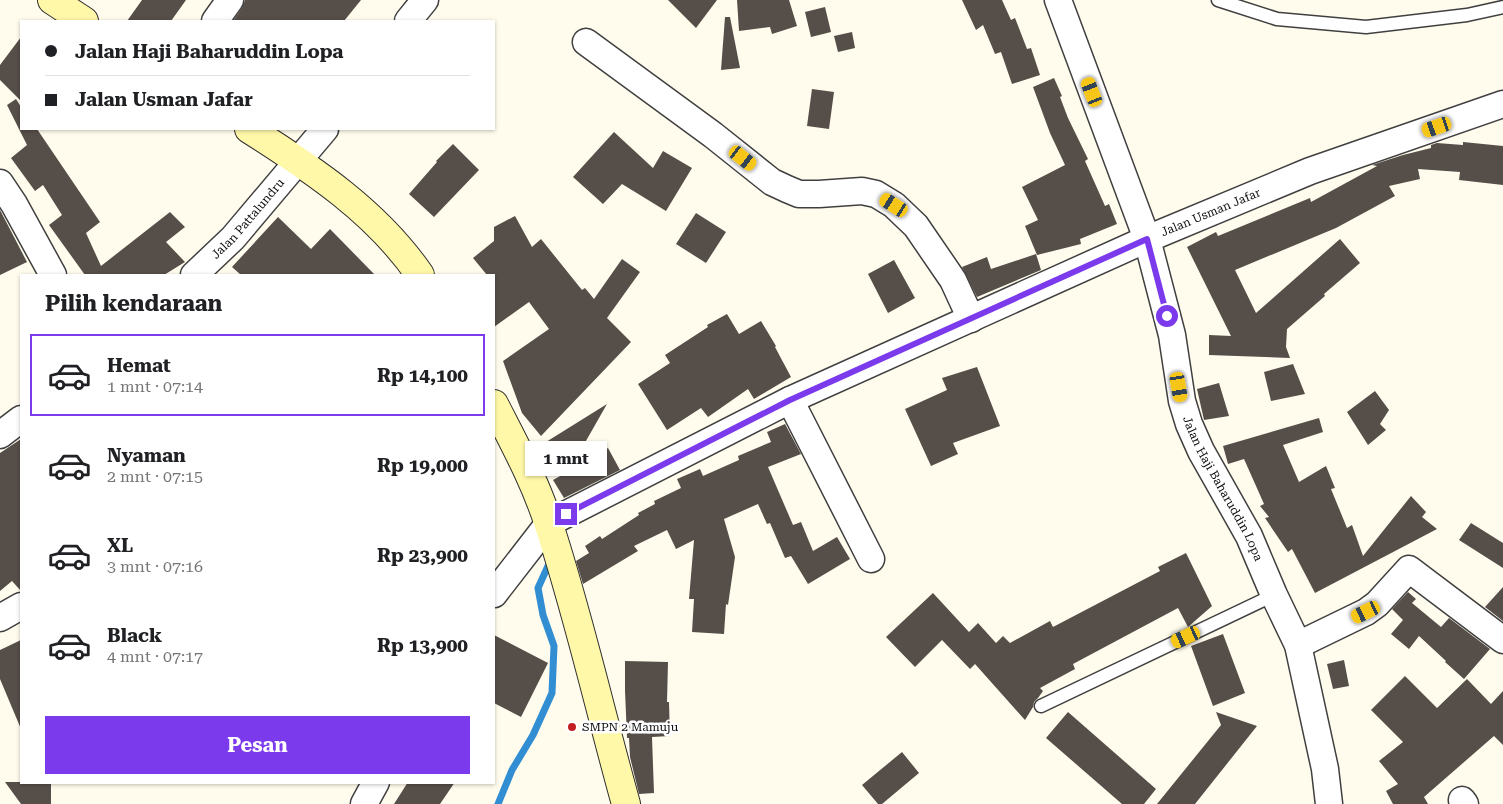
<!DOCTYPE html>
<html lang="id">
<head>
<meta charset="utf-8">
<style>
	body { margin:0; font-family:"Roboto Serif",serif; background:#f2f2f2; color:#202124; height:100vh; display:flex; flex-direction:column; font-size:19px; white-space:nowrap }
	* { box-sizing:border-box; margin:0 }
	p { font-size:16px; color:#757577 }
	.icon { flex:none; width:28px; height:28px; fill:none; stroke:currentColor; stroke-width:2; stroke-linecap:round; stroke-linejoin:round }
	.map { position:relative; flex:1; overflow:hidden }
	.drawer { position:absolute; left:20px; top:274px; width:475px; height:510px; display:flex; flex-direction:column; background:#fff; border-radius:0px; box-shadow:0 1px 4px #0004 }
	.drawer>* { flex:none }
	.top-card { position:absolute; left:20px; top:20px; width:475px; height:110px; border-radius:0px; box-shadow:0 1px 4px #0004; display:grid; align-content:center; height:110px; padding:0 25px; background:#fff }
	.end { position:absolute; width:22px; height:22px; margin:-11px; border:6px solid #7c3aed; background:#fff; box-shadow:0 0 0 2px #fff }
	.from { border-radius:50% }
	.bubble { position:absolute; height:35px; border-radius:0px; background:#fff; box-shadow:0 1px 4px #0004; font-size:16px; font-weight:700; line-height:35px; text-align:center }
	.car { position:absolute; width:15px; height:30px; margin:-15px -8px; border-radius:6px; box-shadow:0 0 4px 1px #0007; background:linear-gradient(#f5c518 24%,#345 0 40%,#f5c518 0 76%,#345 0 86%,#f5c518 0) }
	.top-card b { display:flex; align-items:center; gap:18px; height:48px; font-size:19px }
	.top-card b+b { border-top:1px solid #e0e0e0 }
	.top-card i { width:12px; height:12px; background:#202124 }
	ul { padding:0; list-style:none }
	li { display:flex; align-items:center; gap:15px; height:82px; margin:0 10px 8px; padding:0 15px; border:2px solid transparent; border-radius:0px }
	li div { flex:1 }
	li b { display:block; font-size:19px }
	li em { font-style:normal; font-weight:700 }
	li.selected { border-color:#7c3aed }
	li>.icon { width:45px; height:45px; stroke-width:1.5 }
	h2 { padding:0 25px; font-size:22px; line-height:60px }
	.cta { display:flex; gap:10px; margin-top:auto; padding:10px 25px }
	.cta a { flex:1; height:58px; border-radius:0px; background:#7c3aed; color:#fff; font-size:20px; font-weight:700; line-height:58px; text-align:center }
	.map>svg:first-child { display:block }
</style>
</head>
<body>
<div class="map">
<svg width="1503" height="804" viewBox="0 0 1503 804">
	<rect width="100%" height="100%" fill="#fffced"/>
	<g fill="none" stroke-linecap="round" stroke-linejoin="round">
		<!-- stream -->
		<path stroke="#328ed3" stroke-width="7" d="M498,804L512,770L533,735L552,693L554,646L543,615L538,588L548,566"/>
	</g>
	<!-- building -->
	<path fill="#564e49" d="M142,0H186L171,21H127Z
		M245,0H361L344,21H233L242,8Z
		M668,0H717L696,28Z
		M737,0H789L797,26L772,34L770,27L739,31Z
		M962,0H1002L1011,20L1015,18L1027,49L1031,48L1040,75L1012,84L1001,52L995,54L983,25L976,30Z
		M825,7L831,32L811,37L805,12Z
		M725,17H730L740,68L721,70Z
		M852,32L855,48L838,52L834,36Z
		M21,37V101L0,80V65Z
		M1054,78L1062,96L1060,97L1068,118L1088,159L1085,161L1105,206L1109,204L1117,224L1080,239L1081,244L1037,255L1025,226L1038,220L1022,187L1065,165L1050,133L1033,87Z
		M812,89L834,92L829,129L807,126Z
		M16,99L21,107V129H37L100,222L86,233L101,266L170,212L185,227L166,242L185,262L164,275H85L49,225L62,215L43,185L35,191L11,158L27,145L7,105Z
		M614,132L653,168L663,151L692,168L666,211L622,184L603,204L573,177Z
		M1463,142L1503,146V185L1459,180L1460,172L1418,169L1420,179L1389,186L1395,196L1336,228L1235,270L1256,313L1340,239L1360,263L1324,294L1325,296L1287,329L1286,347L1290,358L1209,355V335L1231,336L1187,247L1216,232L1218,236L1310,198L1311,202L1377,166L1372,165L1403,155L1431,148V145L1437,143L1463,145Z
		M453,144L479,170L434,217L409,194L437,162L436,161Z
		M0,210L27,262L0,275Z
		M696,213L726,232L706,263L676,244Z
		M515,216L532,247L541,239L582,290L585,288L594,299L622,259L640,272L607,318L631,342L541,436L522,413L503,361L549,329L529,302L494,327V275H487L473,258L494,241V227Z
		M278,217L311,249L330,229L375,275H241L232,267Z
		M1036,254L1041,270L977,297L962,267L987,257L991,269Z
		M894,260L915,298L888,313L868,274Z
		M727,314L739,334L761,321L776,346L775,347L791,377L754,399L748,389L708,417L701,408L667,430L638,384L670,363L665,355L708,327L707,325Z
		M1293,364L1305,394L1271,401L1264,372Z
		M977,367L1000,426L953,443L958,454L931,466L905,409L947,390L942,378Z
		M1219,383L1229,416L1204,420L1197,389Z
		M1375,391L1389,410L1380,424L1386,430L1368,445L1347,412Z
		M607,404L570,469L608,448L620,470L564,498L553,480L569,471L546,442Z
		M1319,418L1323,432L1283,445L1299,482L1326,466L1335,488L1331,489L1347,528L1352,525L1363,556L1411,496L1426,512L1422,517L1437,529L1315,593L1292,549L1288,552L1265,518L1269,517L1260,506L1264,504L1244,459L1228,464L1223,446Z
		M785,424L801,454L768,467L793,525L801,522L813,551L837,537L850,559L808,584L791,556L785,558L770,523L767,524L758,504L724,519L735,557L728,605L726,604L724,634L692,632L694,599H689L694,540L676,549L667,530L634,546L638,551L583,584L576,561L589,553L585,546L600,536L602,539L639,515L638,513L655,504L654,501L681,488L677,479L700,469L703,476L739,460L738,456L771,442L767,432Z
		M21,439V591L12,581L0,591V453Z
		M1471,523L1503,543V568L1459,540Z
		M1186,553L1212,606L1188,627L1178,608L1073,664L1075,669L1040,688L1043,691L1038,698L1034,702L1033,707L1025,720L975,664L970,669L942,640L915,667L886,637L933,593L969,632L978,623L996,643L1003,636L1010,643L1050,621L1053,627L1160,571L1158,567Z
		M1503,587V621L1485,607Z
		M1408,592L1416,599L1412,603L1441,627L1449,618L1490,649L1464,679L1445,662L1446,661L1419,636L1409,649L1391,634L1403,620L1392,609Z
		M1223,634L1245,693L1213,706L1191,646Z
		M494,635L548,663L521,717L494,703Z
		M21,640V729L0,679V650Z
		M1344,660L1349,686L1333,689L1327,664Z
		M625,661L668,662L667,702H669L670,736L652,737L654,793L639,794L630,757L629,738H627L625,691Z
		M1405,676L1437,708L1467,679L1491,704L1503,691V745L1494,736L1424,797L1428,804H1393L1386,791L1398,784L1379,761L1403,742L1371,710Z
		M1068,712L1156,789L1144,804H1122L1046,738Z
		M1216,712L1257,726L1195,804H1157L1221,725Z
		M902,752L919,773L882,804H878L862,785Z
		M5,782H51V804H21Z
		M408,782H455L440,804H394Z"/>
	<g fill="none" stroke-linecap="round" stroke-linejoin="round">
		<!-- lane casing -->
		<g stroke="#404040" stroke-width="15">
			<path id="lane" d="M1218,0L1277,19L1366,27L1467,15L1503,7
				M1041,706L1274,595"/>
		</g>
		<!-- street casing -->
		<g stroke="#404040" stroke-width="29">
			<g id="street">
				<path id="s1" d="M1058,0L1147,239L1172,335L1182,401L1189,424L1201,451L1249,536L1274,595L1298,645L1325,769L1329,804"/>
				<path d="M215,21L230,0"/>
				<path d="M408,21L425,0"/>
				<path d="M586,42L713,135L772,182L787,189L799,194H819L862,191L876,194L894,205L916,226L953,280L971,319"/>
				<path d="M0,183L14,204L53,275"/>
				<path id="s2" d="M194,275L233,238L325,129"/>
				<path d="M790,400L871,559"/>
				<path d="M0,435L21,419"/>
				<path id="s3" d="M494,594L549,523L790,400L1147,239L1310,171L1503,104"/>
				<path d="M0,618L21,606"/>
				<path d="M1298,645L1366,612L1377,604L1409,569L1503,640"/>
				<path d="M1462,800L1465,804"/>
				<path d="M364,804L376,782"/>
			</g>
		</g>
		<!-- secondary casing -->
		<g stroke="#2f2f2f" stroke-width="30">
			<path id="secondary" d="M52,0L84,21
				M249,129C312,169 377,212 420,275
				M494,404C514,443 536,483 549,525C579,617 600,711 626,804"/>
		</g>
		<!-- lane -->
		<use href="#lane" stroke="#fff" stroke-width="12"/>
		<!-- street -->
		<use href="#street" stroke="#fff" stroke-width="26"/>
		<!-- secondary -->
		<use href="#secondary" stroke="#fff8a8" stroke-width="28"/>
	</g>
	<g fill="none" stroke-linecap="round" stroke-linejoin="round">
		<!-- route -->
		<path stroke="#7c3aed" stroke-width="6" d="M566,514L790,400L1147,239L1167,316"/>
	</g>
	<!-- markers -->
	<circle fill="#c31e21" stroke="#fff" stroke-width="2" cx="572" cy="727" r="5"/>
	<g text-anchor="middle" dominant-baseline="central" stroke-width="5" stroke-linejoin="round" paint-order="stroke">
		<!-- street labels -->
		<g font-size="12" fill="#0d0d0d" stroke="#fff">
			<text stroke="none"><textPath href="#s3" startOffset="821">Jalan Usman Jafar</textPath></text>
			<text stroke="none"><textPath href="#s2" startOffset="78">Jalan Pattalundru</textPath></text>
			<text stroke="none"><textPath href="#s1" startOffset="518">Jalan Haji Baharuddin Lopa</textPath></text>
		</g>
		<!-- poi labels -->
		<g font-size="12" fill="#0d0d0d" stroke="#fff" text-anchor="start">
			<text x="582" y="727">SMPN 2 Mamuju</text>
		</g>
	</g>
</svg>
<i class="end from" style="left:1167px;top:316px"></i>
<i class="end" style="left:566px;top:514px"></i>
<div class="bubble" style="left:525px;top:441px;width:82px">1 mnt</div>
<i class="car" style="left:1092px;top:92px;rotate:339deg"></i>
<i class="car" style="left:1437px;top:127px;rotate:251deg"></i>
<i class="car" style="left:743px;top:158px;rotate:128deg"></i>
<i class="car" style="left:894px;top:205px;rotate:302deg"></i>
<i class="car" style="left:1179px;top:387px;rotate:170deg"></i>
<i class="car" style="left:1366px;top:612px;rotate:244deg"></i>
<i class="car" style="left:1186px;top:637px;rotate:245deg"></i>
<div class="top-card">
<b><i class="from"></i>Jalan Haji Baharuddin Lopa</b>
<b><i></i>Jalan Usman Jafar</b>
</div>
<section class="drawer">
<h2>Pilih kendaraan</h2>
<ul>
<li class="selected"><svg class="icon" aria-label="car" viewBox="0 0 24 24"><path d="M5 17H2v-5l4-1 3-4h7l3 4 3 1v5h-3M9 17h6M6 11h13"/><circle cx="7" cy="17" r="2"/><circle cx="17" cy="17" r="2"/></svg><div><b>Hemat</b><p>1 mnt · 07:14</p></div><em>Rp 14,100</em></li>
<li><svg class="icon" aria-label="car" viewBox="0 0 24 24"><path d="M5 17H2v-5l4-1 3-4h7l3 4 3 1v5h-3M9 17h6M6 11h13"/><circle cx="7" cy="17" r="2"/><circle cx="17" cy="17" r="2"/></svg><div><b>Nyaman</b><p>2 mnt · 07:15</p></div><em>Rp 19,000</em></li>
<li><svg class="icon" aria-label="car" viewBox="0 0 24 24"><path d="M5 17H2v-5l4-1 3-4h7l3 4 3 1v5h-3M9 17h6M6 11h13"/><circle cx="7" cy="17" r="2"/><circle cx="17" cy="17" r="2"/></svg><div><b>XL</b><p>3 mnt · 07:16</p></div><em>Rp 23,900</em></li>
<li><svg class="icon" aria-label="car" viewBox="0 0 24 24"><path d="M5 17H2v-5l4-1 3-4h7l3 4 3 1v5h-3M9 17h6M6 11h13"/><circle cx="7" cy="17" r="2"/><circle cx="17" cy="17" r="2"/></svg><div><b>Black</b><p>4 mnt · 07:17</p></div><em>Rp 13,900</em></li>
</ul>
<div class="cta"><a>Pesan</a></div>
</section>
</div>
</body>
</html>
